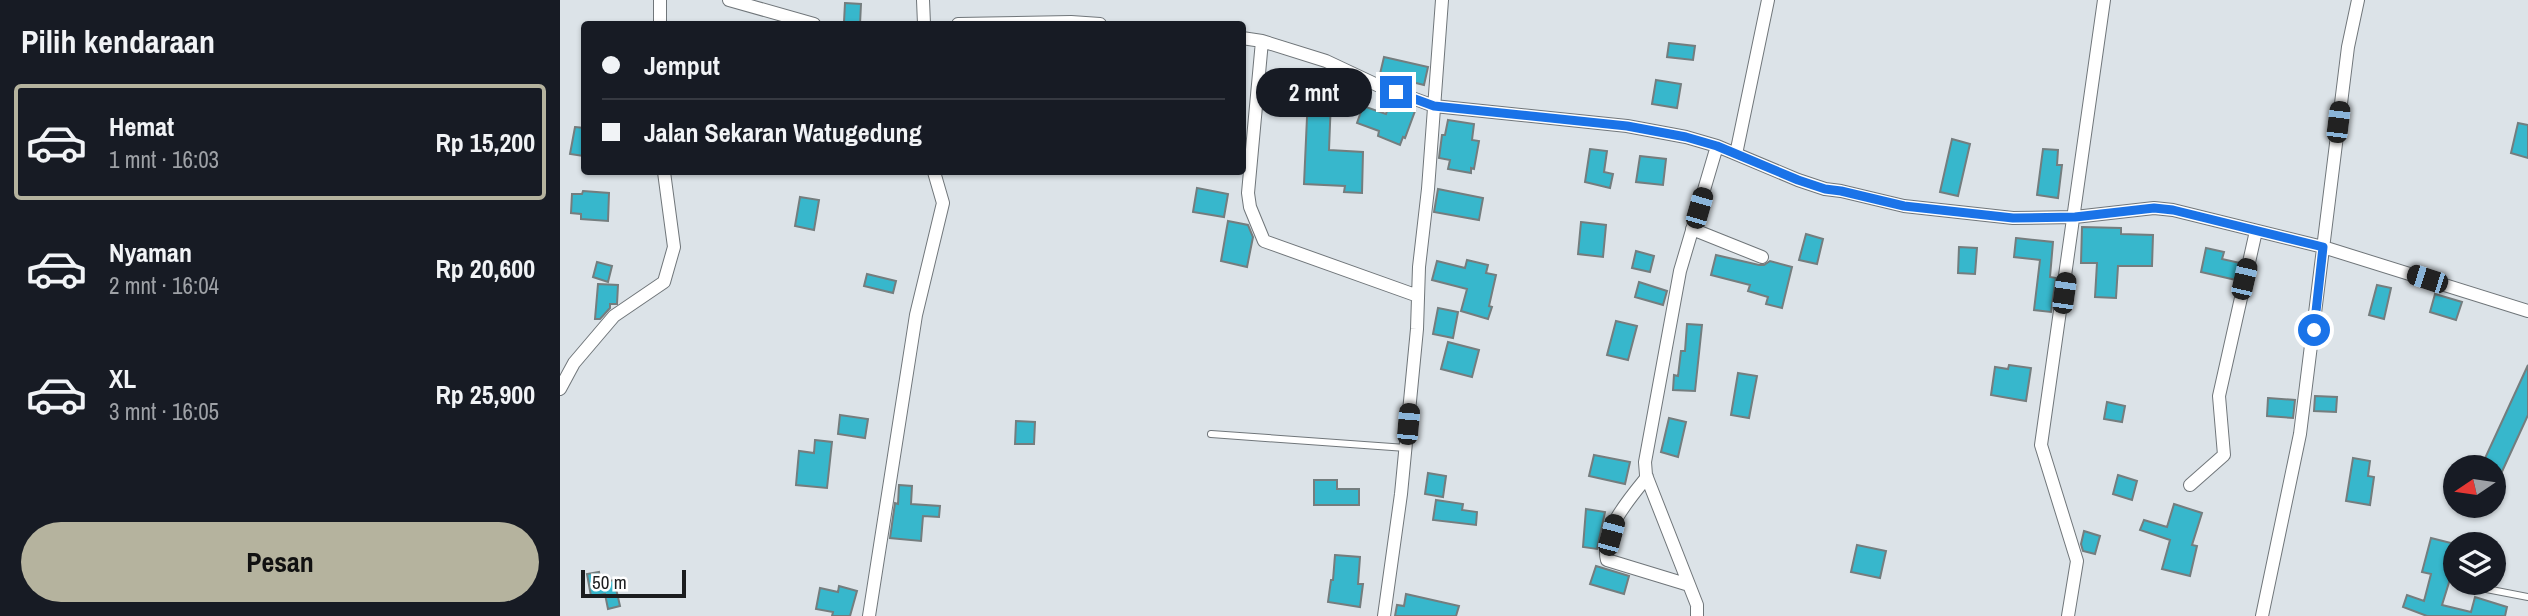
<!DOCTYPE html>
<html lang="id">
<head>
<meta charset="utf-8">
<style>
	body { margin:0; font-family:"Archivo Narrow",sans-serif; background:#20242c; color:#f1f3f6; height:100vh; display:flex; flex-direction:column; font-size:26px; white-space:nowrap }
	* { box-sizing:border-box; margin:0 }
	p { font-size:23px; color:#9ea1a6 }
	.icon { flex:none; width:38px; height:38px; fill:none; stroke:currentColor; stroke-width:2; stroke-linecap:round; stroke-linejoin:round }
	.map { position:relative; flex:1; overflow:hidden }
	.side { display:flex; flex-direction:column; background:#171b24; width:560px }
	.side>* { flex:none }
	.top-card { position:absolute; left:21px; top:21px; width:665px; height:154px; border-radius:7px; box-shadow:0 2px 5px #0004; display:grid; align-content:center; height:154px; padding:0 21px; background:#171b24 }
	.needle { width:46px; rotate:257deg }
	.fabs { position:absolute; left:1883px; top:455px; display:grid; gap:14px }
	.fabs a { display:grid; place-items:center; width:63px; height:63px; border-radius:50%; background:#171b24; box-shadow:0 2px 5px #0004; font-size:35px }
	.scale { position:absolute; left:21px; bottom:18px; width:105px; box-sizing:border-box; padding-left:7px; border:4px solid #1b1d1f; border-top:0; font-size:19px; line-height:24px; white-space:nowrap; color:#1b1d1f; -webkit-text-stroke:5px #fff; paint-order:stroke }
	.end { position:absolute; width:32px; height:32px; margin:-16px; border:9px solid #1a73e8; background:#fff; box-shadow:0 0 0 4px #fff }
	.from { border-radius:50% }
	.bubble { position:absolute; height:49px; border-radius:24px; background:#171b24; box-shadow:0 2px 5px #0004; font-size:23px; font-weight:700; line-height:49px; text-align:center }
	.car { position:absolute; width:21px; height:42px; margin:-21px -10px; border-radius:9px; box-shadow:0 0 5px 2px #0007; background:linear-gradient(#222 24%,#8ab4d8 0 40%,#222 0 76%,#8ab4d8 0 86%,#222 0) }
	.top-card b { display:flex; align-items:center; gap:24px; height:66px; font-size:26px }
	.top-card b+b { border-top:2px solid #363941 }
	.top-card i { width:18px; height:18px; background:#f1f3f6 }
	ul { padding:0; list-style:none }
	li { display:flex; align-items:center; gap:21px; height:116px; margin:0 14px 10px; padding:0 7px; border:4px solid transparent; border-radius:7px }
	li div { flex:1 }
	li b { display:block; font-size:26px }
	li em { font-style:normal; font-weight:700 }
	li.active { border-color:#b5b39e }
	li>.icon { width:63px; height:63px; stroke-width:1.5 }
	h2 { padding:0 21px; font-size:32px; line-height:84px }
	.cta { display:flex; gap:14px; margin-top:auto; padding:14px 21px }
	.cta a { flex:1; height:80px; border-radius:42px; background:#b5b39e; color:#111; font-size:28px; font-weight:700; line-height:80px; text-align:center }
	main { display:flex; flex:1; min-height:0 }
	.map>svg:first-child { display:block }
</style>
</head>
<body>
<main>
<section class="side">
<h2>Pilih kendaraan</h2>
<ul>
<li class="active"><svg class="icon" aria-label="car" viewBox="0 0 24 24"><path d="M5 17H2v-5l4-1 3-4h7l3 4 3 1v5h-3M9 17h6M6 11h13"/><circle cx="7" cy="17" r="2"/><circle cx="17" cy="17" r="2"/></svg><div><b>Hemat</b><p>1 mnt · 16:03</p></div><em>Rp 15,200</em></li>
<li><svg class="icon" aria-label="car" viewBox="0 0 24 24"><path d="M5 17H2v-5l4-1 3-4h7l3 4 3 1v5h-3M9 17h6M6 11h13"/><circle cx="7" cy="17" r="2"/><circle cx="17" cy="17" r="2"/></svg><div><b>Nyaman</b><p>2 mnt · 16:04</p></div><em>Rp 20,600</em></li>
<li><svg class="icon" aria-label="car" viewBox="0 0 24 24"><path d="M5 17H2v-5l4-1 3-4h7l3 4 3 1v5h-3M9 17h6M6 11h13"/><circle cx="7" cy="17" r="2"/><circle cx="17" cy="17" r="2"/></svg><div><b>XL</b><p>3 mnt · 16:05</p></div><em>Rp 25,900</em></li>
</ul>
<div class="cta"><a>Pesan</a></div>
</section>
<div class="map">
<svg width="1968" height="616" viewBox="0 0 1968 616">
	<rect width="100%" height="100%" fill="#dce3e8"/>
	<!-- building -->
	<path fill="#37b7cc" stroke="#747d7e" stroke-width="2" d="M285,3L301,4L300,24L284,22Z
		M1109,43L1135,46L1133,60L1107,57Z
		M824,57L868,67L864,85L820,74Z
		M749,73L772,74L769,150L803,152L802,193L784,192L785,186L744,184Z
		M1096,80L1121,84L1117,108L1092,104Z
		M831,101L855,111L845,138L843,137L840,145L818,136L819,131L797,123L803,106L826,114Z
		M888,120L914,124L912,140L919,141L914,169L911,168V173L888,169L890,160L879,158L882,135H885Z
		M1958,123L1968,125V158L1951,153Z
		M15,127L24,128V156L10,154Z
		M1392,139L1410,144L1398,196L1380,192Z
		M1030,149L1047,151L1044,172L1053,174L1050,188L1025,182Z
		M1483,149L1498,150L1497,165H1502L1498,198L1477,195Z
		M1080,156L1106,159L1103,185L1076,182Z
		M637,188L668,194L664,217L633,212Z
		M878,189L923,198L919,220L874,212Z
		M23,191L49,193L48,221L21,219V214L11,213L12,194H22Z
		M240,197L259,200L254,230L235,226Z
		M668,221L688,225L693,237L687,267L661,261Z
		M1021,222L1046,225L1043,257L1018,254Z
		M1522,227L1561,228V234L1593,235L1592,266H1558L1556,298L1535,297L1537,263H1521Z
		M1246,234L1263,239L1257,264L1239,260Z
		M1456,238L1493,242L1490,277L1496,278L1491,312L1474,310L1480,260L1454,257Z
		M1399,247L1417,248L1415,274L1398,273Z
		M1646,248L1664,252L1662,259L1680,263L1676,280L1641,272Z
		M1076,251L1094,256L1090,272L1072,268Z
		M1156,255L1199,265H1204L1210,261L1232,267L1222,308L1206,304L1208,297L1188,291L1190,285L1151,275Z
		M907,260L928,265L926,273L936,275L929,306L932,307L928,319L901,311L907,289L872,280L877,261L905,268Z
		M37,262L52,266L48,282L33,277Z
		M307,274L336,281L333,293L304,286Z
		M1079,282L1107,291L1103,305L1075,297Z
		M38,284L58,285L57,304H50V308L40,319H35Z
		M1817,285L1831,288L1824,319L1809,315Z
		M1875,294L1902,302L1896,320L1870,312Z
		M878,308L898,312L893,338L873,334Z
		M1056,321L1077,326L1068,360L1047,355Z
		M1127,324L1142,325L1135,391L1113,390L1114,375L1118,376L1121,351H1125Z
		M888,342L919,350L912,377L881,369Z
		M1449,365L1471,368L1466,401L1431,395L1435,367L1448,369Z
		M1968,365V415L1934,489V467H1921Z
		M1178,373L1197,376L1189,418L1171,415Z
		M1755,396L1777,397L1776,412L1754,411Z
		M1708,398L1735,400L1733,418L1707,416Z
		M1547,402L1565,406L1562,422L1544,419Z
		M280,415L308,419L305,438L278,434Z
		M1109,418L1126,422L1118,457L1101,452Z
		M456,421L475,422L474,444H455Z
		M255,440L272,442L267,488L236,485L239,451L254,453Z
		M1034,455L1070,462L1065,484L1029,476Z
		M1793,458L1810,461L1808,476L1814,477L1810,505L1786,501Z
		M868,473L886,476L883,497L865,494Z
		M1558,475L1577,481L1572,500L1553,494Z
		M754,480H777V489H799V505H754Z
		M339,485L352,486L351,504L380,506L379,517L363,516L361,541L330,538L335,503L338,504Z
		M876,500L903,504L902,510L917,512L916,525L873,520Z
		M1614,504L1642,513L1632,545L1637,546L1630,576L1602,569L1610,540L1580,530L1584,520L1607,527Z
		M1026,509L1045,512L1037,549L1023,547Z
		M1524,531L1540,536L1535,554L1523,551L1521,544Z
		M1871,538L1895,544V563L1882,605L1911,612L1915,597L1947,607L1945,616H1867L1843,607L1847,595L1864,601L1871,574L1862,572Z
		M1297,545L1326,551L1320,578L1291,572Z
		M775,555L800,557L798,584H803L800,607L768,602L771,580H773Z
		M1036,566L1069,576L1064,594L1030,584Z
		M39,572L41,583L54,580L60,606L48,609L45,594L31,596L27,574Z
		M279,586L297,591L290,616H272L273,612L256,609L260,588L278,592Z
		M846,594L899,606L896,616H835L837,605L844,606Z"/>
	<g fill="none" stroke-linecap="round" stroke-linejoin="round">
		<!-- service casing -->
		<g stroke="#70767a" stroke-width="8">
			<path id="service" d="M651,434L846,448
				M1916,587L1968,597"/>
		</g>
		<!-- minor casing -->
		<g stroke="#70767a" stroke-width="14">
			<path id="minor" d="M169,0L254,24
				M363,0L364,24
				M100,24V0
				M398,24L511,22L540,24
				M682,38L702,41L766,61L817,85L874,106L1067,126L1126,137L1157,146L1238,180L1265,189L1281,191L1344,206L1453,218L1515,217L1594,208L1613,210L1763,247L1968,311
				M702,41L688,193L690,207L704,241L858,296
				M1176,154L1208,0
				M1132,229L1202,257
				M0,389L14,363L54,316L104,282L114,247L104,172
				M1087,477C1070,498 1040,532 1047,560L1129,585
				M1630,485L1664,455L1659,396L1696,231
				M309,616L356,315L383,203L374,172
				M824,616L841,494L857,329L859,267L868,189L882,0
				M1137,616V605L1086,475L1085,462L1120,271L1157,146
				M1508,616L1517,561L1481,445L1544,0
				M1702,616L1740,434L1788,47L1798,0"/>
		</g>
		<!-- service -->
		<use href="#service" stroke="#fff" stroke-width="6"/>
		<!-- minor -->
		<use href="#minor" stroke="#fff" stroke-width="12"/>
	</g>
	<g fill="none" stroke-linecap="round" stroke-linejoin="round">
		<!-- route -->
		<path stroke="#1a73e8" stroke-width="9" d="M836,92L874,106L1067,126L1126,137L1157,146L1238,180L1265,189L1281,191L1344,206L1453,218L1515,217L1594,208L1613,210L1763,247L1754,330"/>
	</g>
</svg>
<div class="fabs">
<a><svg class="needle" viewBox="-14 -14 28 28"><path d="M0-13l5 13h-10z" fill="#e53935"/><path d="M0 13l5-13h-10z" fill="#9ea1a6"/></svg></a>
<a><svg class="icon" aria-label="layers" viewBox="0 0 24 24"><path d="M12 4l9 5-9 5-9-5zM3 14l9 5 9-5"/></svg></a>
</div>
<div class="scale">50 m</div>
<i class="end from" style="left:1754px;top:330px"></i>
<i class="end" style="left:836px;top:92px"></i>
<div class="bubble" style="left:696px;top:68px;width:116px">2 mnt</div>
<i class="car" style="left:1778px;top:122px;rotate:7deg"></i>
<i class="car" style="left:1139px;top:208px;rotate:16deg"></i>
<i class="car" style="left:1684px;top:279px;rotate:13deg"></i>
<i class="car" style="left:1867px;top:279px;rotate:288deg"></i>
<i class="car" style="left:1504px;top:293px;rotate:8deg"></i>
<i class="car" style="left:848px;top:424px;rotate:5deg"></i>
<i class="car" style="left:1051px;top:535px;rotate:15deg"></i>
<div class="top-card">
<b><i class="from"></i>Jemput</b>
<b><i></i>Jalan Sekaran Watugedung</b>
</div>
</div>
</main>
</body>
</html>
